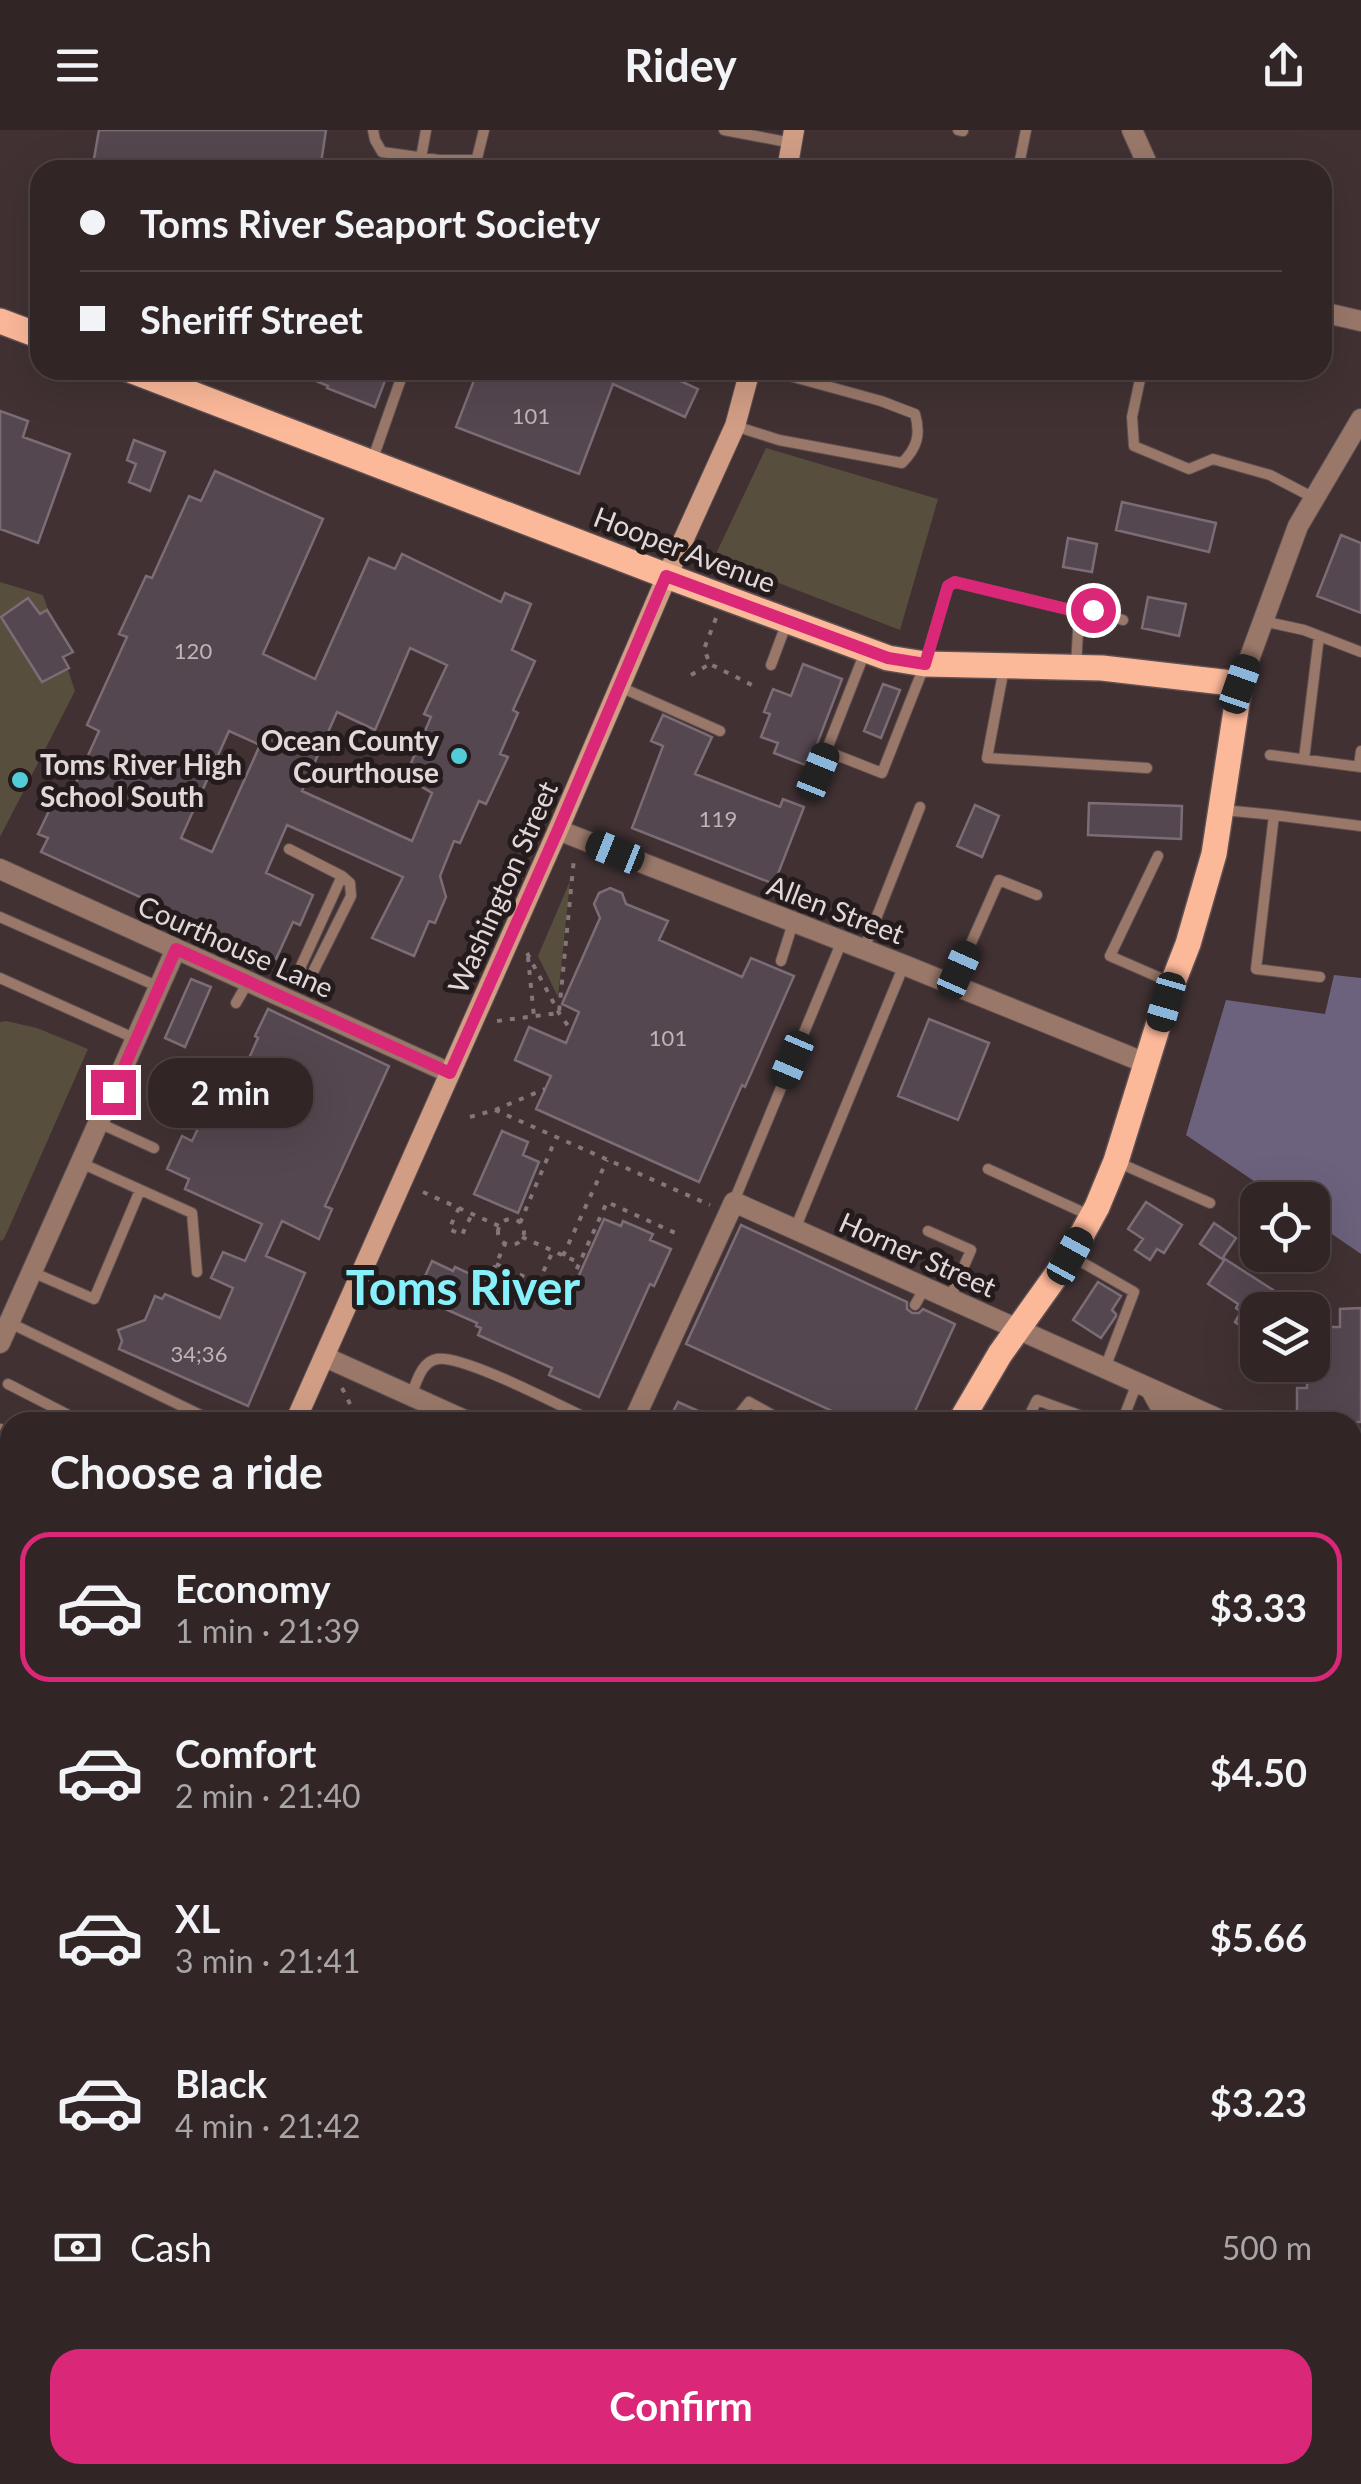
<!DOCTYPE html>
<html lang="en">
<head>
<meta charset="utf-8">
<style>
	body { margin:0; font-family:Lato,sans-serif; background:#3d3132; color:#f1f3f6; height:100vh; display:flex; flex-direction:column; font-size:38px; white-space:nowrap }
	* { box-sizing:border-box; margin:0 }
	p { font-size:32px; color:#a8a5a7 }
	.icon { flex:none; width:55px; height:55px; fill:none; stroke:currentColor; stroke-width:2; stroke-linecap:round; stroke-linejoin:round }
	.map { position:relative; flex:1; overflow:hidden }
	.side { position:absolute; left:0px; top:1282px; width:1362px; height:1072px; display:flex; flex-direction:column; background:#312526; border-radius:30px 30px 0 0; box-shadow:0 10px 40px #0002,0 0 0 2px #4c4243 }
	.side>* { flex:none }
	.banner { position:absolute; left:30px; top:30px; width:1302px; height:220px; border-radius:30px; box-shadow:0 10px 40px #0002,0 0 0 2px #4c4243; display:grid; align-content:center; height:220px; padding:0 50px; background:#312526 }
	.controls { position:absolute; left:1240px; top:1052px; display:grid; gap:20px }
	.controls a { display:grid; place-items:center; width:90px; height:90px; border-radius:20px; background:#312526; box-shadow:0 10px 40px #0002,0 0 0 2px #4c4243; font-size:50px }
	.end { position:absolute; width:45px; height:45px; margin:-22px; border:12px solid #db2777; background:#fff; box-shadow:0 0 0 5px #fff }
	.from { border-radius:50% }
	.bubble { position:absolute; height:70px; border-radius:30px; background:#312526; box-shadow:0 10px 40px #0002,0 0 0 2px #4c4243; font-size:32px; font-weight:700; line-height:70px; text-align:center }
	.car { position:absolute; width:30px; height:60px; margin:-30px -15px; border-radius:12px; box-shadow:0 0 8px 2px #0007; background:linear-gradient(#222 24%,#8ab4d8 0 40%,#222 0 76%,#8ab4d8 0 86%,#222 0) }
	.banner b { display:flex; align-items:center; gap:35px; height:95px; font-size:38px }
	.banner b+b { border-top:2px solid #4c4243 }
	.banner i { width:25px; height:25px; background:#f1f3f6 }
	ul { padding:0; list-style:none }
	li { display:flex; align-items:center; gap:30px; height:150px; margin:0 20px 15px; padding:0 30px; border:5px solid transparent; border-radius:30px }
	li div { flex:1 }
	li b { display:block; font-size:38px }
	li em { font-style:normal; font-weight:700 }
	li.current { border-color:#db2777 }
	li>.icon { width:90px; height:90px; stroke-width:1.5 }
	h2 { padding:0 50px; font-size:45px; line-height:120px }
	.pay { display:flex; align-items:center; gap:25px; height:110px; padding:0 50px; font-size:38px }
	.pay p { margin-inline-start:auto }
	.action { display:flex; gap:20px; margin-top:auto; padding:20px 50px }
	.action a { flex:1; height:115px; border-radius:30px; background:#db2777; color:#fff; font-size:40px; font-weight:700; line-height:115px; text-align:center }
	header { display:flex; justify-content:space-between; align-items:center; height:130px; padding:0 50px; background:#312526; font-size:45px; font-weight:700 }
	.map>svg:first-child { display:block }
</style>
</head>
<body>
<header><svg class="icon" aria-label="menu" viewBox="0 0 24 24"><path d="M4 6h16M4 12h16M4 18h16"/></svg>Ridey<svg class="icon" aria-label="share" viewBox="0 0 24 24"><path d="M12 15V3M7 8l5-5 5 5M5 13v7h14v-7"/></svg></header>
<div class="map">
<svg width="1361" height="2354" viewBox="0 0 1361 2354">
	<rect width="100%" height="100%" fill="#413133"/>
	<!-- green -->
	<path fill="#584e3d" d="M766,318L938,369L900,500L714,428Z
		M0,452L43,465L75,561L0,707Z
		M570,751L558,867L538,826Z
		M6,891L37,898L88,919L4,1109L0,1111V892Z"/>
	<!-- forest -->
	<path fill="#69593f" d="M860,2345H1007L1010,2354H860L858,2352Z"/>
	<!-- water -->
	<path fill="#6d627d" d="M1334,845L1361,848V1124L1313,1091L1312,1070H1282L1186,1005L1226,870L1325,884Z
		M1361,1476V1634L1353,1639V1486L1358,1484Z
		M1049,2345H1156L1155,2354H1049Z"/>
	<!-- building -->
	<path fill="#554750" stroke="#7b6c76" stroke-width="2.5" fill-rule="evenodd" d="M99,0H326L320,40H92Z
		M290,240H389L375,277L327,258L328,256Z
		M478,240H657L698,259L685,287L613,254L579,344L456,297Z
		M0,281L28,291L23,307L70,324L38,413L0,399Z
		M134,310L165,322L150,361L129,352L136,334L127,330Z
		M215,341L323,389L263,524L315,549L369,428L395,439L402,424L501,472L505,463L531,474L512,520L535,531L513,580L518,583L500,624L508,627L486,674L479,671L460,713L454,711L440,746L446,767L435,793L429,791L414,826L372,808L403,747L287,695L266,743L313,765L300,795L293,792L276,829L41,722L48,708L38,704L57,664L66,668L72,656L74,657L99,601L87,595L127,507L119,504L146,446L152,448L189,366L201,371ZM410,518L447,535L424,584L431,587L405,647L432,663L412,711L302,661L337,582L375,600ZM229,601L260,615L212,722L181,708Z
		M1122,372L1216,393L1209,422L1116,400Z
		M1341,405L1361,413V483L1317,466Z
		M1068,408L1097,414L1092,442L1063,437Z
		M1148,467L1186,474L1179,506L1142,498Z
		M28,468L40,484L47,480L73,522L63,527L69,538L42,552L1,487Z
		M803,534L842,549L814,622L811,621L805,635L774,623L778,613L761,607L770,584L764,582L773,559L791,566Z
		M883,554L900,560L881,608L864,601Z
		M663,585L712,607L695,644L780,677L783,669L804,677L774,754L632,698L663,616L651,611Z
		M1089,673L1182,676L1181,709L1088,705Z
		M975,675L999,686L982,727L957,716Z
		M610,758L622,763L626,774L668,791L659,810L742,847L751,828L794,846L745,957L742,955L699,1052L536,979L551,946L515,930L529,897L566,913L579,882L562,874L600,788L594,774L599,763Z
		M191,849L211,857L185,917L165,908Z
		M268,879L389,936L325,1076L332,1079L319,1109L282,1091L266,1126L305,1143L248,1276L119,1219L122,1211L118,1200L145,1190L155,1166L162,1169L165,1164L220,1188L233,1158L211,1148L223,1122L245,1131L262,1094L185,1059L189,1049L167,1039L182,1006L192,1011L213,967L220,970L233,940L242,944L258,908L255,906Z
		M929,889L989,913L958,990L898,966Z
		M502,1001L528,1012L523,1025L539,1032L518,1083L474,1064Z
		M1146,1072L1182,1095L1164,1123L1157,1119L1150,1130L1135,1120L1143,1109L1128,1099Z
		M604,1089L621,1096L623,1091L653,1104L650,1110L671,1119L654,1156L650,1154L599,1267L549,1245L552,1238L478,1205L481,1198L476,1196L477,1193L416,1166L432,1131L453,1141L455,1137L494,1155L497,1149L564,1179Z
		M1214,1093L1236,1108L1222,1129L1200,1114Z
		M741,1095L907,1172V1179L912,1183H919L923,1179L955,1194L910,1292H856L686,1214Z
		M1225,1129L1273,1160L1268,1168L1286,1180H1258V1207L1235,1192L1241,1182L1236,1178L1238,1174L1208,1154Z
		M1098,1152L1121,1166L1112,1180L1116,1184V1186L1101,1208L1073,1190Z
		M1361,1178V1292H1297V1258H1307V1242H1318V1216H1327V1197H1340V1179Z
		M678,1272L723,1292H668Z"/>
	<g fill="none" stroke-linecap="round" stroke-linejoin="round">
		<!-- service casing -->
		<g stroke="#5e4f51" stroke-width="12">
			<path id="service" d="M373,0L375,10L382,22L439,30H478
				M724,0L792,13
				M958,0L963,1
				M421,28L426,0
				M474,40L484,0
				M1018,40L1026,0
				M1142,240L1132,287L1134,316L1189,339L1213,329L1270,345L1314,368
				M735,296L779,310L902,333C917,318 921,305 915,284L881,271L768,240
				M372,331L404,240
				M1263,491L1304,500L1361,522
				M771,535L787,492
				M1076,537L1079,482
				M1004,538L987,628L1147,638
				M620,557L720,601
				M826,621L882,643L925,534L948,456L955,452L1079,482L1093,481L1123,490
				M1270,625L1361,637
				M1304,629L1319,506
				M1359,636L1361,621
				M818,642L865,522
				M1223,680L1274,685L1256,839L1320,847
				M1274,685L1361,696
				M289,719L342,746
				M1158,726L1110,826L1172,853
				M342,746L350,753L351,766L312,844L301,847V836Z
				M0,787L159,857
				M864,819L920,677
				M781,831L793,793
				M0,848L136,909
				M953,854L999,750L1037,765
				M236,873L248,852
				M99,993L154,1018
				M1117,1032L1210,1073
				M81,1033L192,1083L197,1142
				M988,1039L1091,1086
				M734,1071L842,811
				M795,1099L904,835
				M928,1101L971,1120L950,1168
				M1071,1126L1134,1162L1105,1238
				M32,1142L94,1169L138,1065
				M915,1175L925,1157
				M10,1193L215,1292
				M8,1254L82,1292
				M411,1265C417,1252 421,1232 437,1229C463,1224 566,1279 595,1292
				M733,1292L749,1272L785,1292
				M1026,1292L1037,1270L1098,1292
				M1122,1292L1137,1253
				M2,1509L9,1722
				M0,1825L10,1828
				M0,1948L10,1998
				M0,2050L10,2036
				M0,2130L10,2118
				M0,2305L5,2309L10,2320
				M238,2345L246,2354
				M12,2354L14,2345
				M43,2354L51,2345
				M549,2354L554,2345
				M789,2354L799,2345"/>
		</g>
		<!-- minor casing -->
		<g stroke="#5e4f51" stroke-width="22">
			<path id="minor" d="M1132,0L1150,40
				M1322,182L1361,191
				M558,700L909,837L1148,934
				M0,739L450,943
				M0,1213L176,819
				M325,1227L469,1292
				M1151,1260L1169,1292
				M633,1292L734,1072L1225,1292
				M0,1304L10,1309
				M1352,1349L1361,1353
				M1352,1402L1361,1397
				M0,1771L10,1773
				M639,2345L648,2354
				M1194,2345V2354
				M621,2354L628,2345"/>
		</g>
		<!-- tertiary casing -->
		<g stroke="#5e4f51" stroke-width="22">
			<path id="tertiary" d="M1240,554L1298,396L1361,289
				M1352,1917L1361,1911"/>
		</g>
		<!-- secondary casing -->
		<g stroke="#5e4f51" stroke-width="22">
			<path id="secondary" d="M787,40L794,0
				M295,1292L558,700L667,446L735,296L750,240
				M155,2354L163,2345"/>
		</g>
		<!-- primary casing -->
		<g stroke="#5e4f51" stroke-width="28">
			<path id="primary" d="M0,191L40,206
				M130,240L667,446L888,528L925,534L1102,538L1240,554L1214,724L1188,814L1165,873L1116,1031L1097,1077L1070,1126L1000,1224L960,1292
				M0,1506L10,1505
				M1352,1683L1361,1678
				M1352,1778L1361,1770
				M1352,2072L1361,2078"/>
		</g>
		<!-- path -->
		<path stroke="#857778" stroke-width="4" stroke-dasharray="5 8" stroke-linecap="butt" d="M716,488L704,519L710,534L758,558
			M691,545L708,535
			M527,823L559,883L571,900
			M528,827L534,887
			M497,891L559,883L574,728
			M495,980L710,1075
			M470,987L495,980L545,959
			M423,1062L499,1096
			M459,1078L449,1099L462,1105L472,1084
			M498 1102a13 13 0 1 1 26 0a13 13 0 1 1-26 0Z
			M520,1093L555,1010
			M522,1107L580,1133
			M563,1126L607,1030
			M496,1134L565,1165L607,1072L682,1106
			M488,1152L505,1114
			M538,1153L553,1121
			M342,1258L356,1286L368,1292
			M328,1286L348,1289L356,1286
			M1352,1832L1361,1824"/>
		<!-- service -->
		<use href="#service" stroke="#997869" stroke-width="10"/>
		<!-- minor -->
		<use href="#minor" stroke="#997869" stroke-width="20"/>
		<!-- tertiary -->
		<use href="#tertiary" stroke="#997869" stroke-width="20"/>
		<!-- secondary -->
		<use href="#secondary" stroke="#d19d85" stroke-width="20"/>
		<!-- primary -->
		<use href="#primary" stroke="#fcb99a" stroke-width="25"/>
	</g>
	<g fill="none" stroke-linecap="round" stroke-linejoin="round">
		<!-- route -->
		<path stroke="#db2777" stroke-width="12" d="M113,962L176,819L450,943L558,700L666,446L888,528L925,534L948,456L955,452L1079,482L1093,480"/>
	</g>
	<!-- markers -->
	<g fill="#52ccd6" stroke="#231b1c" stroke-width="4">
		<circle cx="459" cy="626" r="10"/>
		<circle cx="20" cy="650" r="10"/>
	</g>
	<g text-anchor="middle" dominant-baseline="central" stroke-width="10" stroke-linejoin="round" paint-order="stroke">
		<!-- number labels -->
		<g font-size="22" fill="#c0b4b7">
			<text x="531" y="285">101</text>
			<text x="193" y="520">120</text>
			<text x="718" y="688">119</text>
			<text x="668" y="907">101</text>
			<text x="199" y="1223">34;36</text>
		</g>
		<!-- street labels -->
		<g font-size="28" fill="#e3d8d9" stroke="#231b1c">
			<text transform="translate(685 419) rotate(21)">Hooper Avenue</text>
			<text transform="translate(502 757) rotate(-66)">Washington Street</text>
			<text transform="translate(836 779) rotate(21)">Allen Street</text>
			<text transform="translate(236 816) rotate(24)">Courthouse Lane</text>
			<text transform="translate(918 1124) rotate(24)">Horner Street</text>
		</g>
		<!-- poi labels -->
		<g font-size="28" font-weight="bold" fill="#e3d8d9" stroke="#231b1c" text-anchor="end">
			<text x="439" y="610">Ocean County<tspan x="439" dy="32">Courthouse</tspan></text>
			<text x="40" y="634" text-anchor="start">Toms River High<tspan x="40" dy="32">School South</tspan></text>
		</g>
		<!-- town labels -->
		<g font-size="48" font-weight="bold" fill="#86f1fb" stroke="#231b1c">
			<text x="463" y="1156">Toms River</text>
		</g>
	</g>
</svg>
<div class="controls">
<a><svg class="icon" aria-label="locate" viewBox="0 0 24 24"><circle cx="12" cy="12" r="6"/><path d="M12 2v4M12 18v4M2 12h4M18 12h4"/></svg></a>
<a><svg class="icon" aria-label="layers" viewBox="0 0 24 24"><path d="M12 4l9 5-9 5-9-5zM3 14l9 5 9-5"/></svg></a>
</div>
<i class="end from" style="left:1093px;top:480px"></i>
<i class="end" style="left:113px;top:962px"></i>
<div class="bubble" style="left:148px;top:928px;width:165px">2 min</div>
<i class="car" style="left:1240px;top:554px;rotate:19deg"></i>
<i class="car" style="left:818px;top:642px;rotate:22deg"></i>
<i class="car" style="left:615px;top:722px;rotate:292deg"></i>
<i class="car" style="left:959px;top:840px;rotate:24deg"></i>
<i class="car" style="left:1166px;top:872px;rotate:196deg"></i>
<i class="car" style="left:792px;top:930px;rotate:203deg"></i>
<i class="car" style="left:1070px;top:1126px;rotate:29deg"></i>
<div class="banner">
<b><i class="from"></i>Toms River Seaport Society</b>
<b><i></i>Sheriff Street</b>
</div>
<section class="side">
<h2>Choose a ride</h2>
<ul>
<li class="current"><svg class="icon" aria-label="car" viewBox="0 0 24 24"><path d="M5 17H2v-5l4-1 3-4h7l3 4 3 1v5h-3M9 17h6M6 11h13"/><circle cx="7" cy="17" r="2"/><circle cx="17" cy="17" r="2"/></svg><div><b>Economy</b><p>1 min · 21:39</p></div><em>$3.33</em></li>
<li><svg class="icon" aria-label="car" viewBox="0 0 24 24"><path d="M5 17H2v-5l4-1 3-4h7l3 4 3 1v5h-3M9 17h6M6 11h13"/><circle cx="7" cy="17" r="2"/><circle cx="17" cy="17" r="2"/></svg><div><b>Comfort</b><p>2 min · 21:40</p></div><em>$4.50</em></li>
<li><svg class="icon" aria-label="car" viewBox="0 0 24 24"><path d="M5 17H2v-5l4-1 3-4h7l3 4 3 1v5h-3M9 17h6M6 11h13"/><circle cx="7" cy="17" r="2"/><circle cx="17" cy="17" r="2"/></svg><div><b>XL</b><p>3 min · 21:41</p></div><em>$5.66</em></li>
<li><svg class="icon" aria-label="car" viewBox="0 0 24 24"><path d="M5 17H2v-5l4-1 3-4h7l3 4 3 1v5h-3M9 17h6M6 11h13"/><circle cx="7" cy="17" r="2"/><circle cx="17" cy="17" r="2"/></svg><div><b>Black</b><p>4 min · 21:42</p></div><em>$3.23</em></li>
</ul>
<div class="pay"><svg class="icon" aria-label="cash" viewBox="0 0 24 24"><path d="M3 7h18v10H3z"/><circle cx="12" cy="12" r="2"/></svg>Cash<p>500 m</p></div>
<div class="action"><a>Confirm</a></div>
</section>
</div>
</body>
</html>
